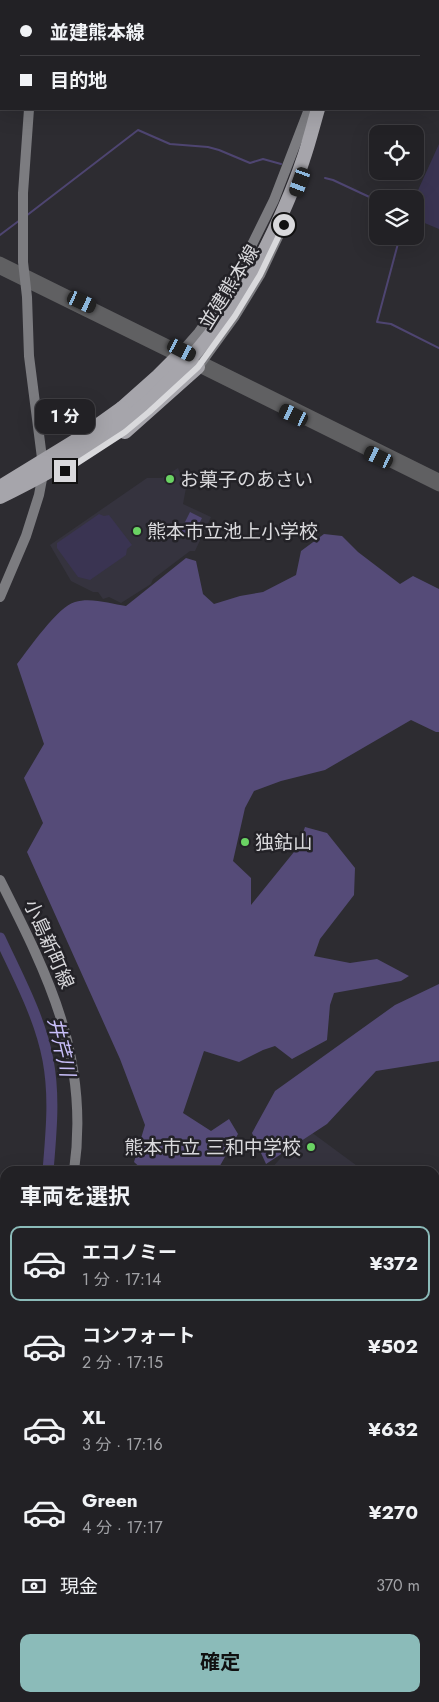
<!DOCTYPE html>
<html lang="ja">
<head>
<meta charset="utf-8">
<style>
	body { margin:0; font-family:Jost,"Noto Sans JP",sans-serif; background:#2e2e32; color:#f1f3f6; height:100vh; display:flex; flex-direction:column; font-size:19px; white-space:nowrap }
	* { box-sizing:border-box; margin:0 }
	p { font-size:16px; color:#a2a3a7 }
	.icon { flex:none; width:28px; height:28px; fill:none; stroke:currentColor; stroke-width:2; stroke-linecap:round; stroke-linejoin:round }
	.map { position:relative; flex:1; overflow:hidden }
	.panel { position:absolute; left:0px; top:1166px; width:440px; height:536px; display:flex; flex-direction:column; background:#222125; border-radius:15px 15px 0 0; box-shadow:0 5px 20px #0002,0 0 0 1px #3f3e42 }
	.panel>* { flex:none }
	.guide { position:absolute; left:0px; top:0px; width:440px; height:110px; box-shadow:0 5px 20px #0002,0 0 0 1px #3f3e42; display:grid; align-content:center; height:110px; padding:0 20px; background:#222125 }
	.buttons { position:absolute; left:369px; top:125px; display:grid; gap:10px }
	.buttons a { display:grid; place-items:center; width:55px; height:55px; border-radius:10px; background:#222125; box-shadow:0 5px 20px #0002,0 0 0 1px #3f3e42; font-size:25px }
	.end { position:absolute; width:22px; height:22px; margin:-11px; border:6px solid #d9d9dc; background:#111; box-shadow:0 0 0 2px #111 }
	.from { border-radius:50% }
	.bubble { position:absolute; height:35px; border-radius:10px; background:#222125; box-shadow:0 5px 20px #0002,0 0 0 1px #3f3e42; font-size:16px; font-weight:700; line-height:35px; text-align:center }
	.car { position:absolute; width:15px; height:30px; margin:-15px -8px; border-radius:6px; box-shadow:0 0 4px 1px #0007; background:linear-gradient(#222 24%,#8ab4d8 0 40%,#222 0 76%,#8ab4d8 0 86%,#222 0) }
	.guide b { display:flex; align-items:center; gap:18px; height:48px; font-size:19px }
	.guide b+b { border-top:1px solid #3f3e42 }
	.guide i { width:12px; height:12px; background:#f1f3f6 }
	ul { padding:0; list-style:none }
	li { display:flex; align-items:center; gap:15px; height:75px; margin:0 10px 8px; padding:0 10px; border:2px solid transparent; border-radius:10px }
	li div { flex:1 }
	li b { display:block; font-size:19px }
	li em { font-style:normal; font-weight:700 }
	li.selected { border-color:#8bbbb9 }
	li>.icon { width:45px; height:45px; stroke-width:1.5 }
	h2 { padding:0 20px; font-size:22px; line-height:60px }
	.pay { display:flex; align-items:center; gap:12px; height:55px; padding:0 20px; font-size:19px }
	.pay p { margin-inline-start:auto }
	.button { display:flex; gap:10px; margin-top:auto; padding:10px 20px }
	.button a { flex:1; height:58px; border-radius:10px; background:#8bbbb9; color:#111; font-size:20px; font-weight:700; line-height:58px; text-align:center }
	.map>svg:first-child { display:block }
</style>
</head>
<body>
<div class="map">
<svg width="439" height="1702" viewBox="0 0 439 1702">
	<rect width="100%" height="100%" fill="#2d2c31"/>
	<!-- built -->
	<path fill="#35333e" d="M178,468L186,488L183,504L211,517L195,551H190L153,579L151,584L121,603L109,597L103,599L98,592H93L71,581L50,545L147,478H162Z
		M307,1129L364,1171H238L240,1167L245,1165L269,1171Z
		M435,1589L439,1590V1702H416L405,1700L404,1702H376L372,1698H435Z"/>
	<!-- green -->
	<path fill="#3a3452" d="M439,144V229L415,219L414,199Z
		M99,514L104,516L109,515L132,545L127,549L126,555L90,580L78,577L57,548V543Z
		M437,1532L439,1533V1589L435,1588V1536Z
		M220,1698H367L370,1702H221Z"/>
	<!-- forest -->
	<path fill="#554b78" d="M15,0H248L16,1Z
		M324,534L342,536L358,552L400,584L413,576L439,589V732H436L411,720L325,770L281,781L254,791L245,808L233,861L251,878V905L298,847L305,827L327,833L355,868L354,895L320,939L314,956L350,963L377,959L409,976L401,981L334,993L330,1005L327,1040L292,1059L275,1046L263,1050L239,1062L204,1051L183,1113L211,1131L229,1119L238,1134L217,1171H144L134,1162L145,1125L120,1059L27,852L43,823L24,778L44,744L17,664C29,649 58,606 75,602C91,597 111,604 126,606L186,558L196,561L203,594L214,604L240,596L263,592L296,575L301,551Z
		M439,984V1061L376,1071L327,1124L266,1164L252,1133L275,1091L395,1005Z"/>
	<!-- water -->
	<path fill="#4e4571" d="M190,512L202,518L192,538L180,532Z
		M128,1698H170V1702H129Z"/>
	<g fill="none" stroke-linecap="round" stroke-linejoin="round">
		<!-- stream -->
		<path stroke="#4e4571" stroke-width="2" d="M325,178L333,180L378,201
			M26,216L138,130L170,144L208,147L219,150L250,163L263,159L281,164
			M0,235L20,220
			M400,236L377,322L391,324L439,348"/>
		<!-- river -->
		<path stroke="#4e4571" stroke-width="11" d="M0,938C18,977 40,1017 48,1060C55,1097 51,1134 48,1171"/>
		<!-- tertiary -->
		<path stroke="#606062" stroke-width="9" d="M0,261L439,478
			M0,270L181,359
			M195,366L439,487
			M435,1240L439,1238
			M91,1698L95,1702"/>
		<!-- secondary -->
		<path stroke="#7c7c80" stroke-width="10" d="M340,1L341,0
			M349,1V0
			M0,51L1,53
			M177,357L199,332L219,304L238,273L274,200L309,109
			M198,367L235,316L260,275L284,224
			M0,597L26,536L39,495L42,479V458L29,356L27,297L23,262V193L29,109
			M0,880C49,977 90,1059 74,1171
			M83,1702L84,1698"/>
		<!-- motorway -->
		<path stroke="#a6a5ab" stroke-width="14" d="M248,282C269,243 289,203 303,160C309,143 313,126 318,109
			M122,408L158,376L177,357
			M125,432L198,367"/>
		<!-- motorway-bridge -->
		<path stroke="#a6a5ab" stroke-width="14" d="M0,487L80,438L122,408
			M0,497C26,484 52,471 77,455C150,410 201,353 248,282"/>
	</g>
	<g fill="none" stroke-linecap="round" stroke-linejoin="round">
		<!-- route -->
		<path stroke="#d9d9dc" stroke-width="6" d="M65,471L125,432L149,412L198,367L235,316L260,275L284,225"/>
	</g>
	<!-- markers -->
	<g fill="#6ad363" stroke="#232227" stroke-width="2">
		<circle cx="170" cy="479" r="5"/>
		<circle cx="137" cy="531" r="5"/>
		<circle cx="245" cy="842" r="5"/>
		<circle cx="311" cy="1147" r="5"/>
	</g>
	<g text-anchor="middle" dominant-baseline="central" stroke-width="5" stroke-linejoin="round" paint-order="stroke">
		<!-- street labels -->
		<g font-size="19" fill="#d9d9dc" stroke="#232227">
			<text transform="translate(229 287) rotate(-58)">並建熊本線</text>
			<text transform="translate(49 944) rotate(66)">小島新町線</text>
		</g>
		<!-- poi labels -->
		<g font-size="19" fill="#d9d9dc" stroke="#232227" text-anchor="start">
			<text x="180" y="479">お菓子のあさい</text>
			<text x="147" y="531">熊本市立池上小学校</text>
			<text x="255" y="842">独鈷山</text>
			<text x="301" y="1147" text-anchor="end">熊本市立 三和中学校</text>
		</g>
		<!-- water labels -->
		<g font-size="20" font-style="italic" fill="#c8bef9" stroke="#232227">
			<text transform="translate(61 1047) rotate(77)">井芹川</text>
		</g>
	</g>
</svg>
<div class="buttons">
<a><svg class="icon" aria-label="locate" viewBox="0 0 24 24"><circle cx="12" cy="12" r="6"/><path d="M12 2v4M12 18v4M2 12h4M18 12h4"/></svg></a>
<a><svg class="icon" aria-label="layers" viewBox="0 0 24 24"><path d="M12 4l9 5-9 5-9-5zM3 14l9 5 9-5"/></svg></a>
</div>
<i class="end from" style="left:284px;top:225px"></i>
<i class="end" style="left:65px;top:471px"></i>
<div class="bubble" style="left:35px;top:399px;width:60px">1 分</div>
<i class="car" style="left:300px;top:182px;rotate:200deg"></i>
<i class="car" style="left:82px;top:302px;rotate:115deg"></i>
<i class="car" style="left:182px;top:350px;rotate:117deg"></i>
<i class="car" style="left:294px;top:415px;rotate:296deg"></i>
<i class="car" style="left:379px;top:457px;rotate:296deg"></i>
<div class="guide">
<b><i class="from"></i>並建熊本線</b>
<b><i></i>目的地</b>
</div>
<section class="panel">
<h2>車両を選択</h2>
<ul>
<li class="selected"><svg class="icon" aria-label="car" viewBox="0 0 24 24"><path d="M5 17H2v-5l4-1 3-4h7l3 4 3 1v5h-3M9 17h6M6 11h13"/><circle cx="7" cy="17" r="2"/><circle cx="17" cy="17" r="2"/></svg><div><b>エコノミー</b><p>1 分 · 17:14</p></div><em>¥372</em></li>
<li><svg class="icon" aria-label="car" viewBox="0 0 24 24"><path d="M5 17H2v-5l4-1 3-4h7l3 4 3 1v5h-3M9 17h6M6 11h13"/><circle cx="7" cy="17" r="2"/><circle cx="17" cy="17" r="2"/></svg><div><b>コンフォート</b><p>2 分 · 17:15</p></div><em>¥502</em></li>
<li><svg class="icon" aria-label="car" viewBox="0 0 24 24"><path d="M5 17H2v-5l4-1 3-4h7l3 4 3 1v5h-3M9 17h6M6 11h13"/><circle cx="7" cy="17" r="2"/><circle cx="17" cy="17" r="2"/></svg><div><b>XL</b><p>3 分 · 17:16</p></div><em>¥632</em></li>
<li><svg class="icon" aria-label="car" viewBox="0 0 24 24"><path d="M5 17H2v-5l4-1 3-4h7l3 4 3 1v5h-3M9 17h6M6 11h13"/><circle cx="7" cy="17" r="2"/><circle cx="17" cy="17" r="2"/></svg><div><b>Green</b><p>4 分 · 17:17</p></div><em>¥270</em></li>
</ul>
<div class="pay"><svg class="icon" aria-label="cash" viewBox="0 0 24 24"><path d="M3 7h18v10H3z"/><circle cx="12" cy="12" r="2"/></svg>現金<p>370 m</p></div>
<div class="button"><a>確定</a></div>
</section>
</div>
</body>
</html>
